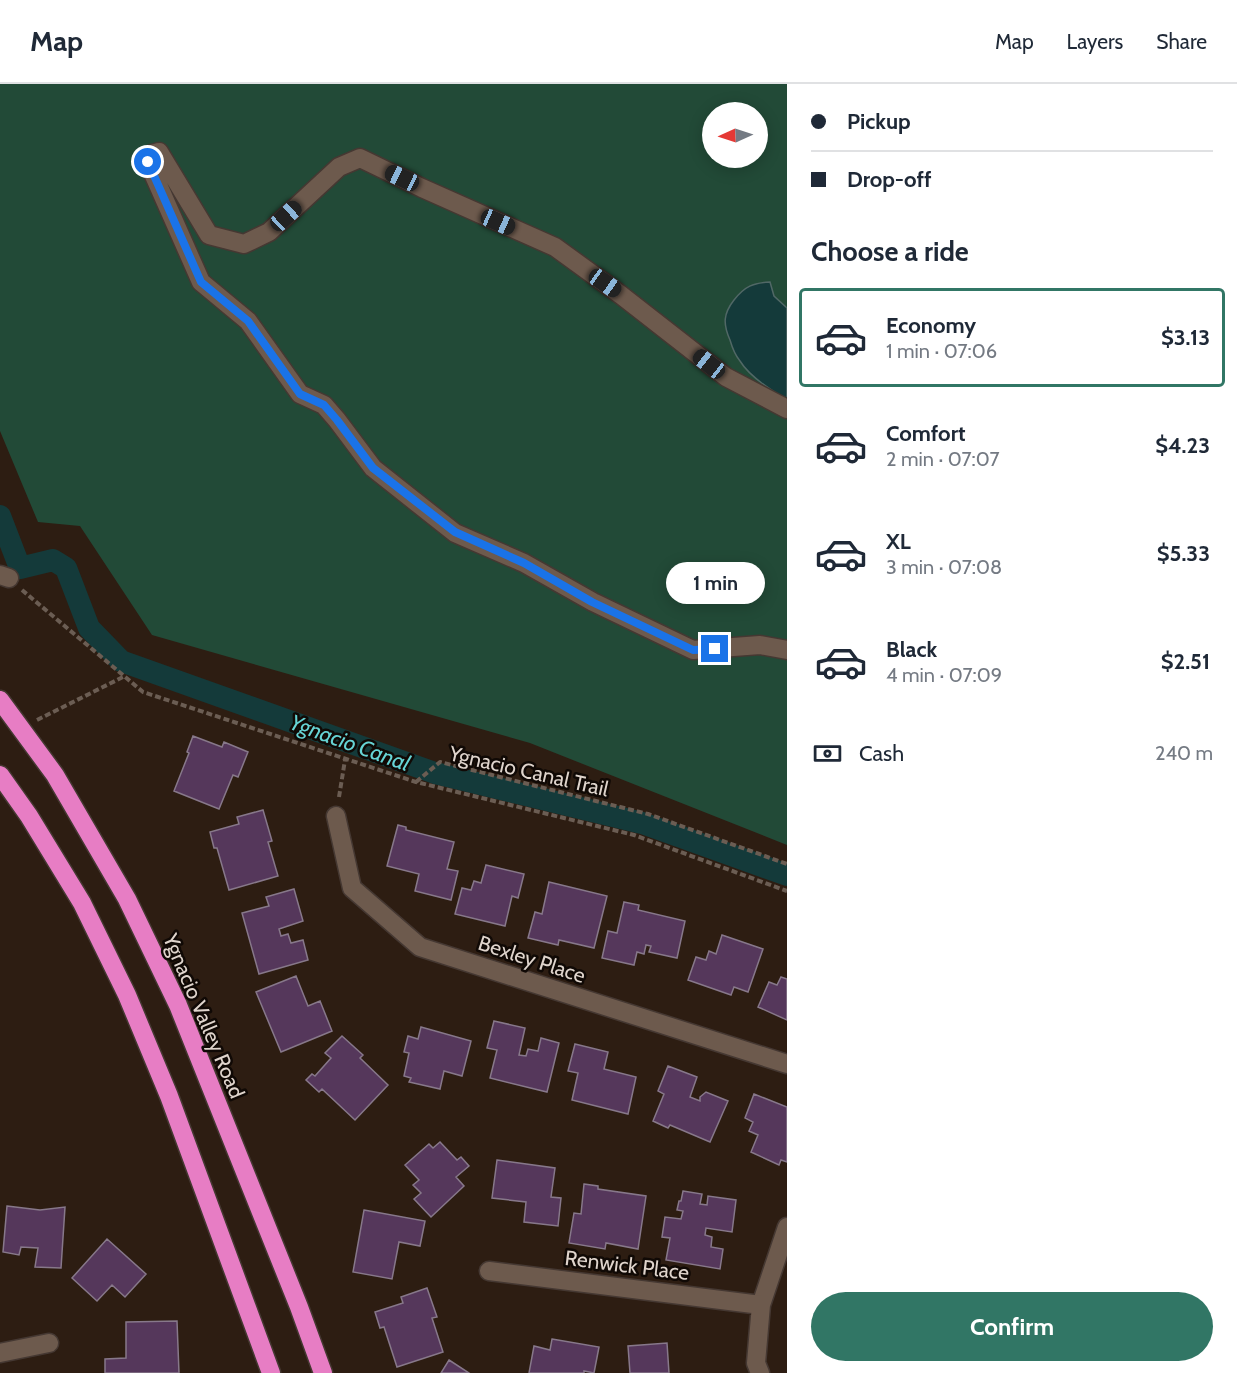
<!DOCTYPE html>
<html lang="en">
<head>
<meta charset="utf-8">
<style>
	body { margin:0; font-family:Cabin,sans-serif; background:#f6f6f7; color:#1f2937; height:100vh; display:flex; flex-direction:column; font-size:22px; white-space:nowrap }
	* { box-sizing:border-box; margin:0 }
	p { font-size:20px; color:#747a83 }
	.icon { flex:none; width:33px; height:33px; fill:none; stroke:currentColor; stroke-width:2; stroke-linecap:round; stroke-linejoin:round }
	.map { position:relative; flex:1; overflow:hidden }
	.sheet { display:flex; flex-direction:column; background:#fff; width:450px }
	.sheet>* { flex:none }
	.hud { display:grid; align-content:center; height:132px; padding:0 24px; background:#fff }
	.needle { width:39px; rotate:267deg }
	.buttons { position:absolute; left:702px; top:18px; display:grid; gap:12px }
	.buttons a { display:grid; place-items:center; width:66px; height:66px; border-radius:50%; background:#fff; box-shadow:0 3px 15px #0003; font-size:30px }
	.end { position:absolute; width:27px; height:27px; margin:-14px; border:8px solid #1a73e8; background:#fff; box-shadow:0 0 0 3px #fff }
	.from { border-radius:50% }
	.bubble { position:absolute; height:42px; border-radius:21px; background:#fff; box-shadow:0 3px 15px #0003; font-size:20px; font-weight:800; line-height:42px; text-align:center }
	.car { position:absolute; width:18px; height:36px; margin:-18px -9px; border-radius:8px; box-shadow:0 0 4px 2px #0007; background:linear-gradient(#222 24%,#8ab4d8 0 40%,#222 0 76%,#8ab4d8 0 86%,#222 0) }
	.hud b { display:flex; align-items:center; gap:21px; height:57px; font-size:22px }
	.hud b+b { border-top:2px solid #e0e1e3 }
	.hud i { width:15px; height:15px; background:#1f2937 }
	ul { padding:0; list-style:none }
	li { display:flex; align-items:center; gap:18px; height:99px; margin:0 12px 9px; padding:0 12px; border:3px solid transparent; border-radius:6px }
	li div { flex:1 }
	li b { display:block; font-size:22px }
	li em { font-style:normal; font-weight:800 }
	li.on { border-color:#317665 }
	li>.icon { width:54px; height:54px; stroke-width:1.5 }
	h2 { padding:0 24px; font-size:27px; line-height:72px }
	.pay { display:flex; align-items:center; gap:15px; height:66px; padding:0 24px; font-size:22px }
	.pay p { margin-inline-start:auto }
	.button { display:flex; gap:12px; margin-top:auto; padding:12px 24px }
	.button a { flex:1; height:69px; border-radius:36px; background:#317665; color:#fff; font-size:24px; font-weight:800; line-height:69px; text-align:center }
	header { display:flex; align-items:center; gap:36px; box-sizing:border-box; height:84px; padding:0 30px; background:#fff; border-bottom:2px solid #e0e1e3 }
	header strong { font-size:28px }
	nav { display:flex; gap:33px; margin-inline-start:auto; font-size:21px }
	main { display:flex; flex:1; min-height:0 }
	.map>svg:first-child { display:block }
</style>
</head>
<body>
<header>
<strong>Map</strong>
<nav><a>Map</a><a>Layers</a><a>Share</a></nav>
</header>
<main>
<div class="map">
<svg width="787" height="1289" viewBox="0 0 787 1289">
	<rect width="100%" height="100%" fill="#2d1d12"/>
	<!-- green -->
	<path fill="#224a37" fill-rule="evenodd" d="M0,0H787V761L530,659L152,551L80,442L38,438L0,347ZM712,28H758V74H712Z"/>
	<!-- water -->
	<path fill="#143a3a" stroke="#516866" stroke-width="1.5" d="M770,198L774,212L787,224V316C772,307 749,292 740,277C735,271 732,263 730,256C723,240 723,230 734,216C745,202 753,199 770,198Z"/>
	<g fill="none" stroke-linecap="round" stroke-linejoin="round">
		<!-- canal -->
		<path stroke="#143a3a" stroke-width="22" d="M0,432L20,484L53,476L66,484L89,544L121,577L435,689L642,739L787,791"/>
	</g>
	<!-- building -->
	<path fill="#55375b" stroke="#87788a" stroke-width="1.5" d="M193,652L222,663L224,658L248,668L238,693L233,691L219,725L174,707L189,669L187,668Z
		M263,726L272,757L268,758L278,792L229,806L217,764H214L210,748L239,740L237,733Z
		M398,741L406,743V746L454,758L447,785L458,787L451,816L415,807L419,790L387,782Z
		M486,781L524,790L518,814L512,812L505,842L455,830L462,804L471,806L474,797L481,799Z
		M549,798L607,812L594,864L559,856L558,861L528,854L535,828L542,830Z
		M294,805L303,837L279,845L281,852L288,850L291,859L303,856L308,876L259,890L242,829L269,822L266,813Z
		M624,818L639,821L638,826L685,837L677,874L649,868L651,862L646,861L644,870L637,868L634,881L602,874L608,847L617,849Z
		M722,851L763,865L748,908L734,903L731,911L688,896L696,873L706,876L709,867L716,870Z
		M296,892L308,922L320,917L332,947L281,968L256,908Z
		M781,893L787,895V936L758,923L769,898L777,901Z
		M494,937L525,944L519,971L526,972L528,965L538,967L541,954L559,959L547,1008L490,994L497,966L487,964Z
		M421,943L471,957L462,992L444,987L440,1005L409,998L411,994L404,992L409,969L404,968L408,952L418,955Z
		M342,952L363,971L360,974L388,1001L355,1036L322,1005L319,1008L306,996L312,990L315,992L331,974L325,969Z
		M575,960L608,968L604,985L636,993L628,1030L572,1016L578,989L568,987Z
		M668,982L697,993L690,1013L700,1017V1013L706,1008L728,1017L710,1058L670,1041L668,1044L653,1037L664,1010L658,1007Z
		M754,1010L787,1023V1078L781,1076L779,1081L751,1068L758,1051L749,1047L753,1038L745,1034Z
		M440,1058L457,1076L461,1073L469,1082L456,1093L464,1102L431,1133L414,1115L421,1109L413,1101L419,1096L405,1081L429,1060L433,1064Z
		M497,1076L555,1084L551,1113L561,1114L558,1142L524,1138L526,1118L492,1114Z
		M584,1100L598,1102V1105L646,1112L638,1165L606,1159L605,1165L569,1159L574,1129L581,1130Z
		M683,1107L702,1110L700,1120L707,1121L708,1112L736,1116L732,1148L706,1144L705,1151L712,1153L711,1163L723,1165L720,1185L666,1176L670,1154L662,1153L665,1133L681,1135L683,1127L677,1126L679,1117H681Z
		M7,1122L40,1126L65,1123L61,1184L35,1183L38,1164L21,1163L19,1171L3,1168Z
		M364,1126L425,1137L420,1162L399,1158L392,1195L353,1188Z
		M107,1155L146,1190L125,1213L112,1201L97,1217L72,1194Z
		M427,1204L437,1233L432,1234L443,1268L397,1283L384,1243L380,1244L375,1228L403,1219L401,1213Z
		M177,1237L179,1289H105V1275L126,1274V1238Z
		M552,1255L599,1263L594,1289L584,1287V1289H529L534,1262L550,1266Z
		M667,1259L669,1289H630L628,1262Z
		M449,1276L469,1289H441Z"/>
	<g fill="none" stroke-linecap="round" stroke-linejoin="round">
		<!-- minor casing -->
		<g stroke="#453832" stroke-width="21">
			<path id="minor" d="M787,325L726,293L621,211L555,163L422,104L360,74L339,83L269,148L244,160L209,151L159,68L152,70L148,78L201,198L248,237L300,310L324,321L337,336L373,384L455,449L524,479L593,518L693,566L760,561L787,566
				M0,491L9,494
				M336,732L352,804L420,863L787,980
				M489,1187L761,1221
				M0,1269L49,1259
				M760,1289L756,1279L761,1221L787,1143"/>
		</g>
		<!-- highway casing -->
		<g stroke="#453832" stroke-width="21">
			<path id="highway" d="M0,616L55,691L127,815L178,921L299,1223L323,1289
				M0,691L29,732L82,819L127,911L169,1012L271,1289"/>
		</g>
		<!-- path -->
		<path stroke="#6b5d53" stroke-width="4" stroke-dasharray="6 3" stroke-linecap="butt" d="M22,506L143,608L416,698L634,751L787,807
			M37,636L125,592
			M416,698L440,678L648,730L787,780
			M339,713L345,676"/>
		<!-- minor -->
		<use href="#minor" stroke="#6d5a4d" stroke-width="18"/>
		<!-- highway -->
		<use href="#highway" stroke="#e77dc4" stroke-width="18"/>
	</g>
	<g fill="none" stroke-linecap="round" stroke-linejoin="round">
		<!-- route -->
		<path stroke="#1a73e8" stroke-width="8" d="M148,78L201,198L248,237L300,310L324,321L337,336L373,384L455,448L524,479L592,518L693,566L715,565"/>
	</g>
	<g text-anchor="middle" dominant-baseline="central" stroke-width="5" stroke-linejoin="round" paint-order="stroke">
		<!-- street labels -->
		<g font-size="21" fill="#dfd4cc" stroke="#100905">
			<text transform="translate(529 687) rotate(13)">Ygnacio Canal Trail</text>
			<text transform="translate(532 875) rotate(18)">Bexley Place</text>
			<text transform="translate(204 932) rotate(67)">Ygnacio Valley Road</text>
			<text transform="translate(627 1181) rotate(7)">Renwick Place</text>
		</g>
		<!-- water labels -->
		<g font-size="22" font-style="italic" fill="#66d4d5" stroke="#100905">
			<text transform="translate(350 659) rotate(20)">Ygnacio Canal</text>
		</g>
	</g>
</svg>
<div class="buttons">
<a><svg class="needle" viewBox="-14 -14 28 28"><path d="M0-13l5 13h-10z" fill="#e53935"/><path d="M0 13l5-13h-10z" fill="#747a83"/></svg></a>
</div>
<i class="end from" style="left:148px;top:78px"></i>
<i class="end" style="left:715px;top:565px"></i>
<div class="bubble" style="left:666px;top:478px;width:99px">1 min</div>
<i class="car" style="left:402px;top:94px;rotate:295deg"></i>
<i class="car" style="left:286px;top:132px;rotate:47deg"></i>
<i class="car" style="left:498px;top:138px;rotate:114deg"></i>
<i class="car" style="left:605px;top:199px;rotate:125deg"></i>
<i class="car" style="left:709px;top:280px;rotate:308deg"></i>
</div>
<section class="sheet">
<div class="hud">
<b><i class="from"></i>Pickup</b>
<b><i></i>Drop-off</b>
</div>
<h2>Choose a ride</h2>
<ul>
<li class="on"><svg class="icon" aria-label="car" viewBox="0 0 24 24"><path d="M5 17H2v-5l4-1 3-4h7l3 4 3 1v5h-3M9 17h6M6 11h13"/><circle cx="7" cy="17" r="2"/><circle cx="17" cy="17" r="2"/></svg><div><b>Economy</b><p>1 min · 07:06</p></div><em>$3.13</em></li>
<li><svg class="icon" aria-label="car" viewBox="0 0 24 24"><path d="M5 17H2v-5l4-1 3-4h7l3 4 3 1v5h-3M9 17h6M6 11h13"/><circle cx="7" cy="17" r="2"/><circle cx="17" cy="17" r="2"/></svg><div><b>Comfort</b><p>2 min · 07:07</p></div><em>$4.23</em></li>
<li><svg class="icon" aria-label="car" viewBox="0 0 24 24"><path d="M5 17H2v-5l4-1 3-4h7l3 4 3 1v5h-3M9 17h6M6 11h13"/><circle cx="7" cy="17" r="2"/><circle cx="17" cy="17" r="2"/></svg><div><b>XL</b><p>3 min · 07:08</p></div><em>$5.33</em></li>
<li><svg class="icon" aria-label="car" viewBox="0 0 24 24"><path d="M5 17H2v-5l4-1 3-4h7l3 4 3 1v5h-3M9 17h6M6 11h13"/><circle cx="7" cy="17" r="2"/><circle cx="17" cy="17" r="2"/></svg><div><b>Black</b><p>4 min · 07:09</p></div><em>$2.51</em></li>
</ul>
<div class="pay"><svg class="icon" aria-label="cash" viewBox="0 0 24 24"><path d="M3 7h18v10H3z"/><circle cx="12" cy="12" r="2"/></svg>Cash<p>240 m</p></div>
<div class="button"><a>Confirm</a></div>
</section>
</main>
</body>
</html>
